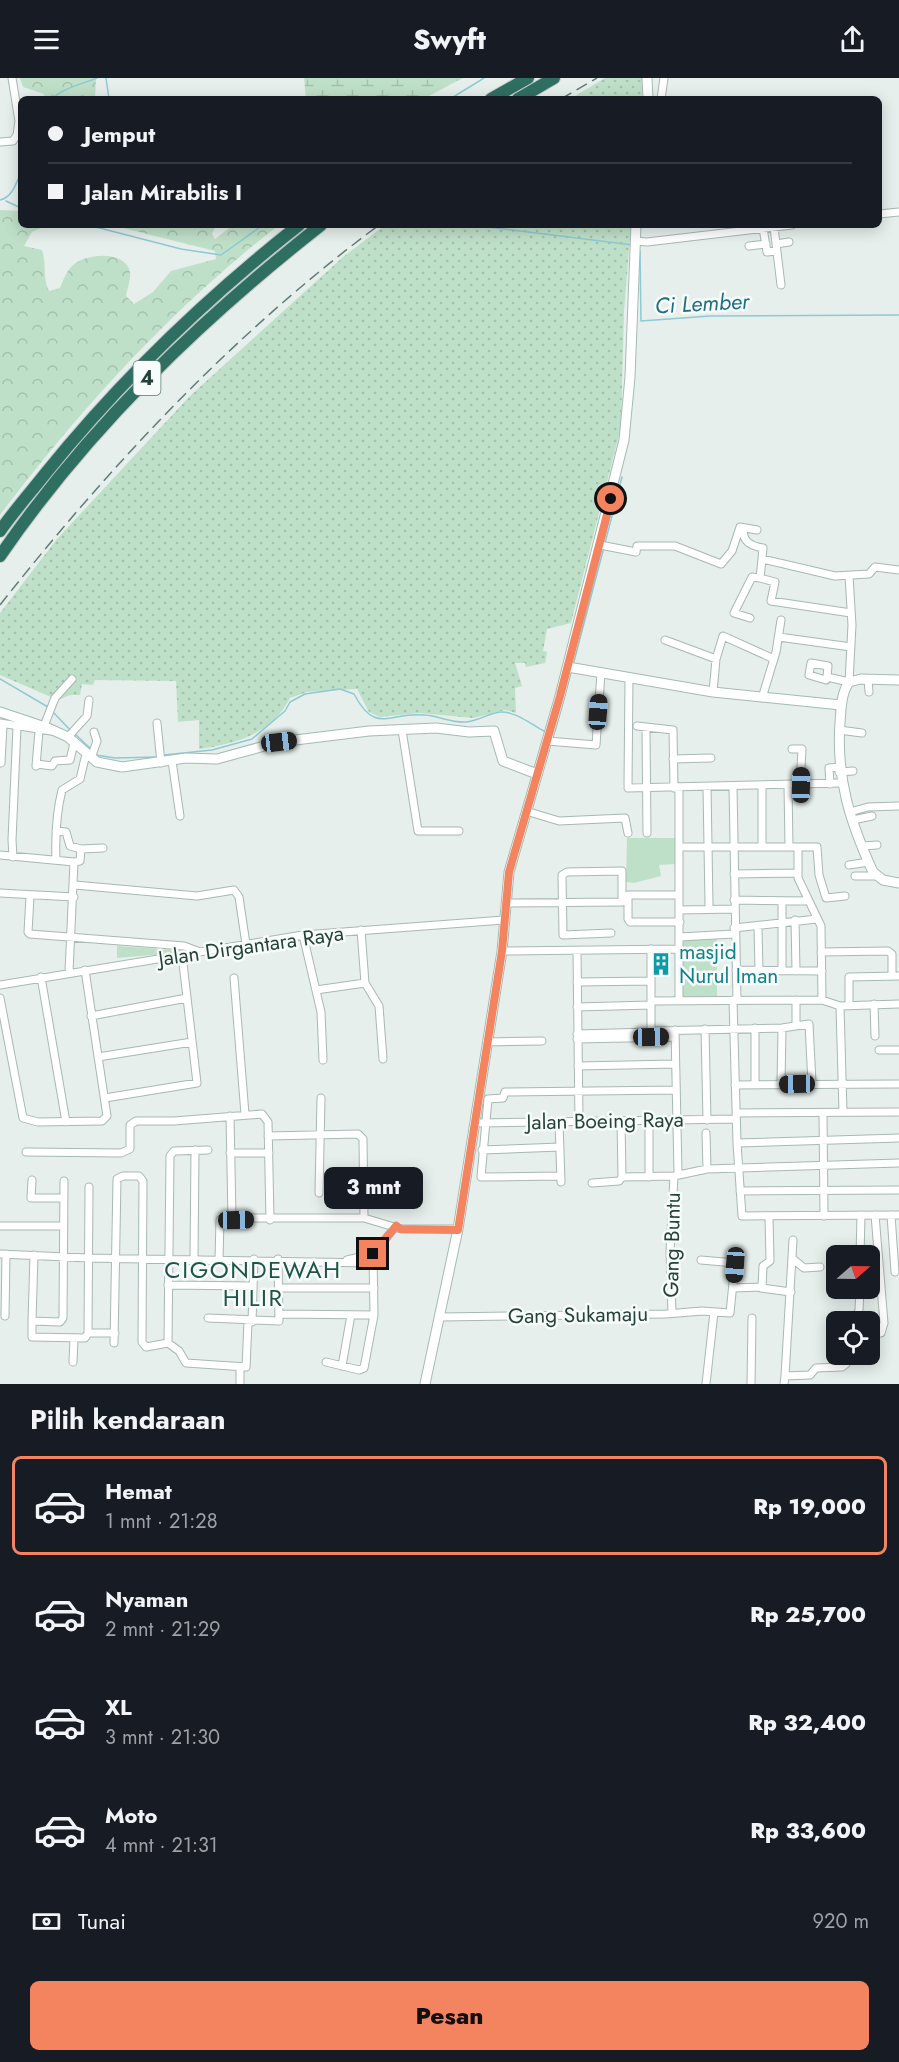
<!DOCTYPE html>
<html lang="id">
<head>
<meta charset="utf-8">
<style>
	body { margin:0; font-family:Jost,sans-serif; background:#242831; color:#f1f3f6; height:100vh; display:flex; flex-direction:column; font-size:22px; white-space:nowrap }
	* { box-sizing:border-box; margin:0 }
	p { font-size:20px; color:#9ea1a6 }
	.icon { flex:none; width:33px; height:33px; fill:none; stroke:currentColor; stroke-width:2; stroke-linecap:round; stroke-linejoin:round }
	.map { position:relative; height:1306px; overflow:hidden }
	.sheet { display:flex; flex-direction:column; background:#171b24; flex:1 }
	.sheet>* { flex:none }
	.top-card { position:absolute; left:18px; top:18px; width:864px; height:132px; border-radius:9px; box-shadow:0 3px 15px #0003; display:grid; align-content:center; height:132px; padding:0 30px; background:#171b24 }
	.needle { width:39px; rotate:70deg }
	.buttons { position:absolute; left:826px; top:1167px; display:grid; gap:12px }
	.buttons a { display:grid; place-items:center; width:54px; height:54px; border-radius:9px; background:#171b24; box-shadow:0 3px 15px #0003; font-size:30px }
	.end { position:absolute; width:27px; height:27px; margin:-14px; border:8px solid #f4845f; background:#111; box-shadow:0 0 0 3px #111 }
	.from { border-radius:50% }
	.bubble { position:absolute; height:42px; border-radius:9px; background:#171b24; box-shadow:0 3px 15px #0003; font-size:20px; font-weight:800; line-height:42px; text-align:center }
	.car { position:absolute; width:18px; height:36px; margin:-18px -9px; border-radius:8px; box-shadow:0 0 4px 2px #0007; background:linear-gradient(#222 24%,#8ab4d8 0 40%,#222 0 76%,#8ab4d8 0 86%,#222 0) }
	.top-card b { display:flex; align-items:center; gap:21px; height:57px; font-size:22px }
	.top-card b+b { border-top:2px solid #363941 }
	.top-card i { width:15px; height:15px; background:#f1f3f6 }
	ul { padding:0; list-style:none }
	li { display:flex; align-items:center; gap:18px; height:99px; margin:0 12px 9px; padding:0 18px; border:3px solid transparent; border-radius:9px }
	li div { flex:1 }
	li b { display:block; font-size:22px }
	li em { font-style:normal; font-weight:800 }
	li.selected { border-color:#f4845f }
	li>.icon { width:54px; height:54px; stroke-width:1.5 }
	h2 { padding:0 30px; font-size:27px; line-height:72px }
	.pay { display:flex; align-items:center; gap:15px; height:66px; padding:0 30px; font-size:22px }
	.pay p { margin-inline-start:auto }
	.primary-button { display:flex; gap:12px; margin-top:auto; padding:12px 30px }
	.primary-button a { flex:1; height:69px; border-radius:9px; background:#f4845f; color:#111; font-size:24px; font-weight:800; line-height:69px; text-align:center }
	header { display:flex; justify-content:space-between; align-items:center; height:78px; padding:0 30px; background:#171b24; font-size:27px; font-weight:800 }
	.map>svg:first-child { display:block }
</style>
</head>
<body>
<header><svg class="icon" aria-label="menu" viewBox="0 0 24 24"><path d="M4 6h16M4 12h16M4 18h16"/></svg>Swyft<svg class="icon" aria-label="share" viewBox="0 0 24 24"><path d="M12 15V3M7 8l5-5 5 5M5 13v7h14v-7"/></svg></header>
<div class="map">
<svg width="899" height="1306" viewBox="0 0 899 1306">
	<defs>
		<pattern id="grass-dots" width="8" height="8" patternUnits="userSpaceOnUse" patternTransform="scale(1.5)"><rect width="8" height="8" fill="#bfe0c8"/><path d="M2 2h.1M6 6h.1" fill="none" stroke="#a4c1ad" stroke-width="1.8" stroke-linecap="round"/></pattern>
		<pattern id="forest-crowns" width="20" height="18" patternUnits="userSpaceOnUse" patternTransform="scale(1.5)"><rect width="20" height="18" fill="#bfe0c8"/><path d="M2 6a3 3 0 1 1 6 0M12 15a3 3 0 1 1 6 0" fill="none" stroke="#a4c1ad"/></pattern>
		<pattern id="wetland-marsh" width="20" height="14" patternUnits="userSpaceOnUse" patternTransform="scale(1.5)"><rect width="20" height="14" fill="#bfe0c8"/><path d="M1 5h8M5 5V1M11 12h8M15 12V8" fill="none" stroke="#a4c1ad"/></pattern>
	</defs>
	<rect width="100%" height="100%" fill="#e6efeb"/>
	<!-- grass -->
	<path fill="url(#grass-dots)" d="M605,0H642V21H570Z
		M385,147H631L624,234L621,349L571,545L547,551L543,573L547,574L545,585L526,589L525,585H515L522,608L515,610L516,635L505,632L473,640L419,635L380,639L369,634L357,611L307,614L290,620C272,656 235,666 199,671V642L178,644L176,603L95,602L93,607L82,606L80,617H70L58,622L0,597V535L57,461L190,318L343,179Z"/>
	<!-- forest -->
	<path fill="url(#forest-crowns)" d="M20,0H96L95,21H44V16L23,9Z
		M0,132L21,133V147H48L32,154L24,168L42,172C47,187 42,199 49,213L60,210C63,203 66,194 72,188C84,176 125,171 130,194C131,201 127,212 126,218L134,226L153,214L171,193L216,181L215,173L111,147H216L212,156L215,161L233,147H279C173,229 81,330 0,437Z"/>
	<!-- wetland -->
	<path fill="url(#wetland-marsh)" d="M304,0H463L423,21H306Z"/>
	<!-- park -->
	<path fill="#bfe0c8" d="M627,760H675L676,786L659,787L661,798L634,805L626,804Z
		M717,861V919L682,920V862Z
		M117,868L188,873V874L117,880Z"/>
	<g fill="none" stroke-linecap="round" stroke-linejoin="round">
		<!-- stream -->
		<path stroke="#8ec9d4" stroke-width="1.5" d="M106,0L109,21
			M52,21C63,10 82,6 97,0
			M261,21H265
			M450,21L484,0
			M0,122C13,119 16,105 21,94
			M6,123L21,130
			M88,147L181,171L221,177L263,147
			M472,147L633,167
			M640,173L641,243L710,238L899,237
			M605,465L622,399
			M573,587L604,469
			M0,601L48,629
			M54,635L71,653
			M555,653L571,594
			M75,656L91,671
			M96,677L115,680L157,679
			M164,677L212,672L252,661L285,633L290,624L305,616L340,611L354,616C376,658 390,633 425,637C439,638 451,645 466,644C479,643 490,634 502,634C517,634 532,647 544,653"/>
		<!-- street casing -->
		<g stroke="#a8b8b2" stroke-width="9">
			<path id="street" d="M661,21L664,0
				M0,64L13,63L17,57L19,43L12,0
				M879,136L899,134
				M774,149L781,207
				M763,150L767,174L777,173
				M635,163L647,164L792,147
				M776,166L789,164
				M749,168L766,166
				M744,450C741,463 751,468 763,470L762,481
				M600,467L636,474L637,468H675L721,486L732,473L740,449L757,452
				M849,498L852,547L849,604
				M851,535L771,523L775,504L760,500L762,481L835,498L869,496L875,489L899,492
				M750,540L734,535L752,499L760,500
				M779,559L851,569
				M665,562L716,581
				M827,599L826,602L809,597L811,585L828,588L827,599L849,604
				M868,601L869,614
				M713,614L716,581L723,558L774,581
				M762,620L776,574L781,542
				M0,645L51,653
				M157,645L161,685
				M44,648L55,620L72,601
				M637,648L673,652L674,710
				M646,650L647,755
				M402,652L418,753H459
				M839,652L862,655
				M68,659L87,638L89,622
				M547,663L596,667L601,595
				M792,671H802L800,707
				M91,680L97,663L94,654
				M673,681L711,680
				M172,683L180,738
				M1,685L3,646
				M37,686L52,688L55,683L70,682L74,665
				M36,688L39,653
				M839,694L853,693
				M830,706L829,690L839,689
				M628,707L629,600
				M762,708V769
				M788,708L789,768
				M707,709L709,827
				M733,709L737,922
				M628,710L841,705
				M526,733L559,743L625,740L628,755
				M850,734L868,729L899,728
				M853,742L872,738
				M56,753L66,754L70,768L81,771
				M862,768L877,767
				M679,769H817L819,797L826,820L845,818
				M798,769V800L821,848L822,922
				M0,777L74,784L69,894
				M13,779L12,762L17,649
				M56,782C55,756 56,736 62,712L80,701L86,676
				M74,784L80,783L81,771L103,770
				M849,787L869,784
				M734,796L797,795
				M855,798H877
				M75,807L197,818L234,812L239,819L246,866
				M0,815L74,819
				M679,817H628V841L630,844H680
				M30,819L28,854L30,856L184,868L200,874
				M734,822L807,823
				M782,823V893
				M506,825L622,824V793L567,794L562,797L563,857L611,855
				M679,832L734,831
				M795,842L796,893
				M758,849L759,893
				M734,850L817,841
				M361,852L365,905L379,928L383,981
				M303,857L321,934L323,982
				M680,859L734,856
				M502,873L680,871
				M577,873L579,1044
				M821,874L888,873L892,876V898
				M736,892L822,893
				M41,899L66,1044
				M234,900L245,1036
				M577,904L651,903
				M0,907L303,857L504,842
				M316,912L365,905
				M0,920L23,1040L38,1044L102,1043L107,1038L85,892
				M679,922V710
				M733,922L737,1065L742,1138L899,1137
				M651,923L822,922L840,928L899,926
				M874,926L875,958
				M849,927V899L899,898
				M840,928L843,1034
				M577,929L651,927
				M91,938L187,920
				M796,946V922
				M755,950V1006
				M705,951L707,1042
				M675,952L678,1095
				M651,953L782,950L809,946L812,1005
				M577,956L651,954
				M651,956V871
				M577,961L675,959
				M487,964L542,963
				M879,972H899
				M98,979L192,964
				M578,988L675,986
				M781,1006L782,950
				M735,1007L899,1006
				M105,1020L197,1005L182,877
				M736,1035L899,1034
				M823,1035L824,1138
				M230,1038L232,1140H364
				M621,1043L622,1099L674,1098L707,1091L899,1085
				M649,1043V1099
				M559,1044L561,1104
				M481,1045L736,1041
				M706,1055L707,1091
				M268,1058L358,1056L363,1061L364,1140L401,1151H458
				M737,1065L899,1060
				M482,1072L560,1069
				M26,1074L121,1075L130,1071V1047L136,1043H174L262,1036L268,1044L270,1142
				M230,1075H269
				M560,1098L481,1099L488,1021L503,1020L505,1014L676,1012
				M32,1102L31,1120H63
				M592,1105L619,1103L622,1099
				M740,1113L899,1112
				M319,1115L321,1020
				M891,1137L895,1194
				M0,1148H63
				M0,1176L88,1180L372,1185
				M34,1177L32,1243L60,1244L63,1240L64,1103
				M860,1178L861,1137
				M194,1181L195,1072
				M219,1181L220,1142
				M793,1181L804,1190L820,1189
				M347,1182L373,1176L396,1148
				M168,1207L253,1208
				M279,1210H374
				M733,1210L762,1209L763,1188L770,1183L769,1139
				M761,1210L791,1214
				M672,1235L670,1174L674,1098
				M280,1236L374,1237
				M5,1238L6,1176
				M441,1239L666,1236L702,1233L730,1235L735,1185L701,1182
				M208,1240L279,1243L278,1181
				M32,1243V1259L85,1260L88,1255H115
				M252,1244L254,1181
				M854,1244L859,1232L860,1210
				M88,1255L89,1109
				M870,1255H881L884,1245L875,1137
				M114,1265L117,1101L123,1098H139L143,1103L142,1264L146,1269L168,1265L170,1078L174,1073L208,1072
				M168,1265L179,1273L186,1285L246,1289L248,1244
				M73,1284L74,1260
				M326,1284L359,1292L364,1290L374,1237L373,1176
				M342,1288L351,1237
				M785,1298L793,1162
				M240,1306V1289
				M706,1306L714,1234
				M751,1306L752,1240
				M784,1306L785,1298L810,1297L816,1290L842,1289L846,1286L848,1276"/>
		</g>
		<!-- secondary casing -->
		<g stroke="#a4bbb3" stroke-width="11">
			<path id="secondary" d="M647,0L648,21
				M568,589L713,614L841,627
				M899,602L861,601L849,604C841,616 841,631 840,645C836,700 850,744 873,794L883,802L899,805
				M0,634L48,650L68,659L97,684L122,689L186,680L217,681L279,664L369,653L436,650L469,654L494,653L503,683L537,696
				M425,1306L458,1151L502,873L509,794L560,618L624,362L630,299L636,147"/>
		</g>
		<!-- highway casing -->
		<g stroke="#c2cac8" stroke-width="14">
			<path id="highway" d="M491,21L528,0
				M518,21L554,0
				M0,453C14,433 30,415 45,396C120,303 205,221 299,147
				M0,478C88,350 199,243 321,147"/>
		</g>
		<!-- street -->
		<use href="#street" stroke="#fff" stroke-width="7"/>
		<!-- secondary -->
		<use href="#secondary" stroke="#fff" stroke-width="9"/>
		<!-- highway -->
		<use href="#highway" stroke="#2f6f62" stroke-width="12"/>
		<!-- rail -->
		<path stroke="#5f7d75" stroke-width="1.5" stroke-dasharray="12 6" stroke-linecap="butt" d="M561,21L597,0
			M0,527C111,386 235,254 379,147"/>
	</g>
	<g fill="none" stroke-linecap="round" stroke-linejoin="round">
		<!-- route -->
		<path stroke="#f4845f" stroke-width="8" d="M373,1176L396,1148L401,1151L458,1152L502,873L509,794L560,618L611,421"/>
	</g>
	<!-- icons -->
	<defs>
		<g id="building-bare" transform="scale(1.8)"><path d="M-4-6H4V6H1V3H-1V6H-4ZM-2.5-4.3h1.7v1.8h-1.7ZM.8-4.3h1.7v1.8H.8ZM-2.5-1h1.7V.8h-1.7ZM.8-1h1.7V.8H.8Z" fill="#0f9aa8" stroke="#f7fbf9" stroke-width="2.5" paint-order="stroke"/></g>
	</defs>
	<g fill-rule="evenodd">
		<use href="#building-bare" x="661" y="886"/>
	</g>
	<g text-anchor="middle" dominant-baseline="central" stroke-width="5" stroke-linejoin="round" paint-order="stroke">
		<!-- shield labels -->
		<rect fill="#f7fbf9" stroke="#637a73" stroke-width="1.5" x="133.5" y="283" width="27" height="34" rx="4.5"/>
		<g font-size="20" font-weight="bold" fill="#24423a">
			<text x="147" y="300">4</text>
		</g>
		<!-- street labels -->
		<g font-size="21" fill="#24423a" stroke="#f7fbf9">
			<text transform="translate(251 868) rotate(-8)">Jalan Dirgantara Raya</text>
			<text transform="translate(605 1043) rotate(-1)">Jalan Boeing Raya</text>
			<text transform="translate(672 1167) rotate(-89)">Gang Buntu</text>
			<text transform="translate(578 1237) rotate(-1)">Gang Sukamaju</text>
		</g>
		<!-- culture labels -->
		<g font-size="21" fill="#0d838f" stroke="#f7fbf9" text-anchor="start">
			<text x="679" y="874">masjid<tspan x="679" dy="24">Nurul Iman</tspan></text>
		</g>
		<!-- water labels -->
		<g font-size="22" font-style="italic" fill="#1c6f80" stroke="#f7fbf9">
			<text transform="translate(702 225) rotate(-3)">Ci Lember</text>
		</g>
		<!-- quarter labels -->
		<g font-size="24" letter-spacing="1.5" fill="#1f5548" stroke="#f7fbf9">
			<text x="253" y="1191">CIGONDEWAH<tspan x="253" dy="28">HILIR</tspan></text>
		</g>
	</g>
</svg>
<div class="buttons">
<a><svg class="needle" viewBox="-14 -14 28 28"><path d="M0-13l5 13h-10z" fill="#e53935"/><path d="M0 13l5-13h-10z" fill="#9ea1a6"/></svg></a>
<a><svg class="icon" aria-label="locate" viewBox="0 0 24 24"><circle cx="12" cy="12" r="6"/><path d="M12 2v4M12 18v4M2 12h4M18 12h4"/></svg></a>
</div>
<i class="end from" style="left:611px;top:421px"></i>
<i class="end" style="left:373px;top:1176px"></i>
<div class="bubble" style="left:324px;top:1089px;width:99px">3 mnt</div>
<i class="car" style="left:598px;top:634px;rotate:4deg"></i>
<i class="car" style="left:279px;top:664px;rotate:83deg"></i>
<i class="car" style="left:801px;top:707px;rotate:1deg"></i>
<i class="car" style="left:651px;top:959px;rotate:89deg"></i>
<i class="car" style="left:797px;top:1006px;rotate:269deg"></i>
<i class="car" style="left:236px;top:1142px;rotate:89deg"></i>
<i class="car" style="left:735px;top:1187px;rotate:184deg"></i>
<div class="top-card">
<b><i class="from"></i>Jemput</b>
<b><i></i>Jalan Mirabilis I</b>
</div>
</div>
<section class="sheet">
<h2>Pilih kendaraan</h2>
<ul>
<li class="selected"><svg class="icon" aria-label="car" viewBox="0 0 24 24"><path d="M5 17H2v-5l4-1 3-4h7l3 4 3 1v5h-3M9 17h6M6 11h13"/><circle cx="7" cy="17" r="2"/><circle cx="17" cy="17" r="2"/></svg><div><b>Hemat</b><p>1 mnt · 21:28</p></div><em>Rp 19,000</em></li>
<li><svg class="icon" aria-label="car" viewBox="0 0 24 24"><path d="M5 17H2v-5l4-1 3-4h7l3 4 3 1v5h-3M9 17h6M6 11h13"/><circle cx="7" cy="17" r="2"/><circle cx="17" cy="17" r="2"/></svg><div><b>Nyaman</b><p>2 mnt · 21:29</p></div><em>Rp 25,700</em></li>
<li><svg class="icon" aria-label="car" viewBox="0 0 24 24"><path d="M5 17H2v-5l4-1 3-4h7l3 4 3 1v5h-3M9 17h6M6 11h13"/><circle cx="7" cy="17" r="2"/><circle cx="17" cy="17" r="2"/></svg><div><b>XL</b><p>3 mnt · 21:30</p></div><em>Rp 32,400</em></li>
<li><svg class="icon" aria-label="car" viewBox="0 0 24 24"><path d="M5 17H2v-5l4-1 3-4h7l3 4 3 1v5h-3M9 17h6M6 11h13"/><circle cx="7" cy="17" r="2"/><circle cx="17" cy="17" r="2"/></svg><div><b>Moto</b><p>4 mnt · 21:31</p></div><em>Rp 33,600</em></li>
</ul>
<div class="pay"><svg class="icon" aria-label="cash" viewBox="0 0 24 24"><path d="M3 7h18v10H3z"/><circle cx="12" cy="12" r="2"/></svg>Tunai<p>920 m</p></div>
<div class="primary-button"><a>Pesan</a></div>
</section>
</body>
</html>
